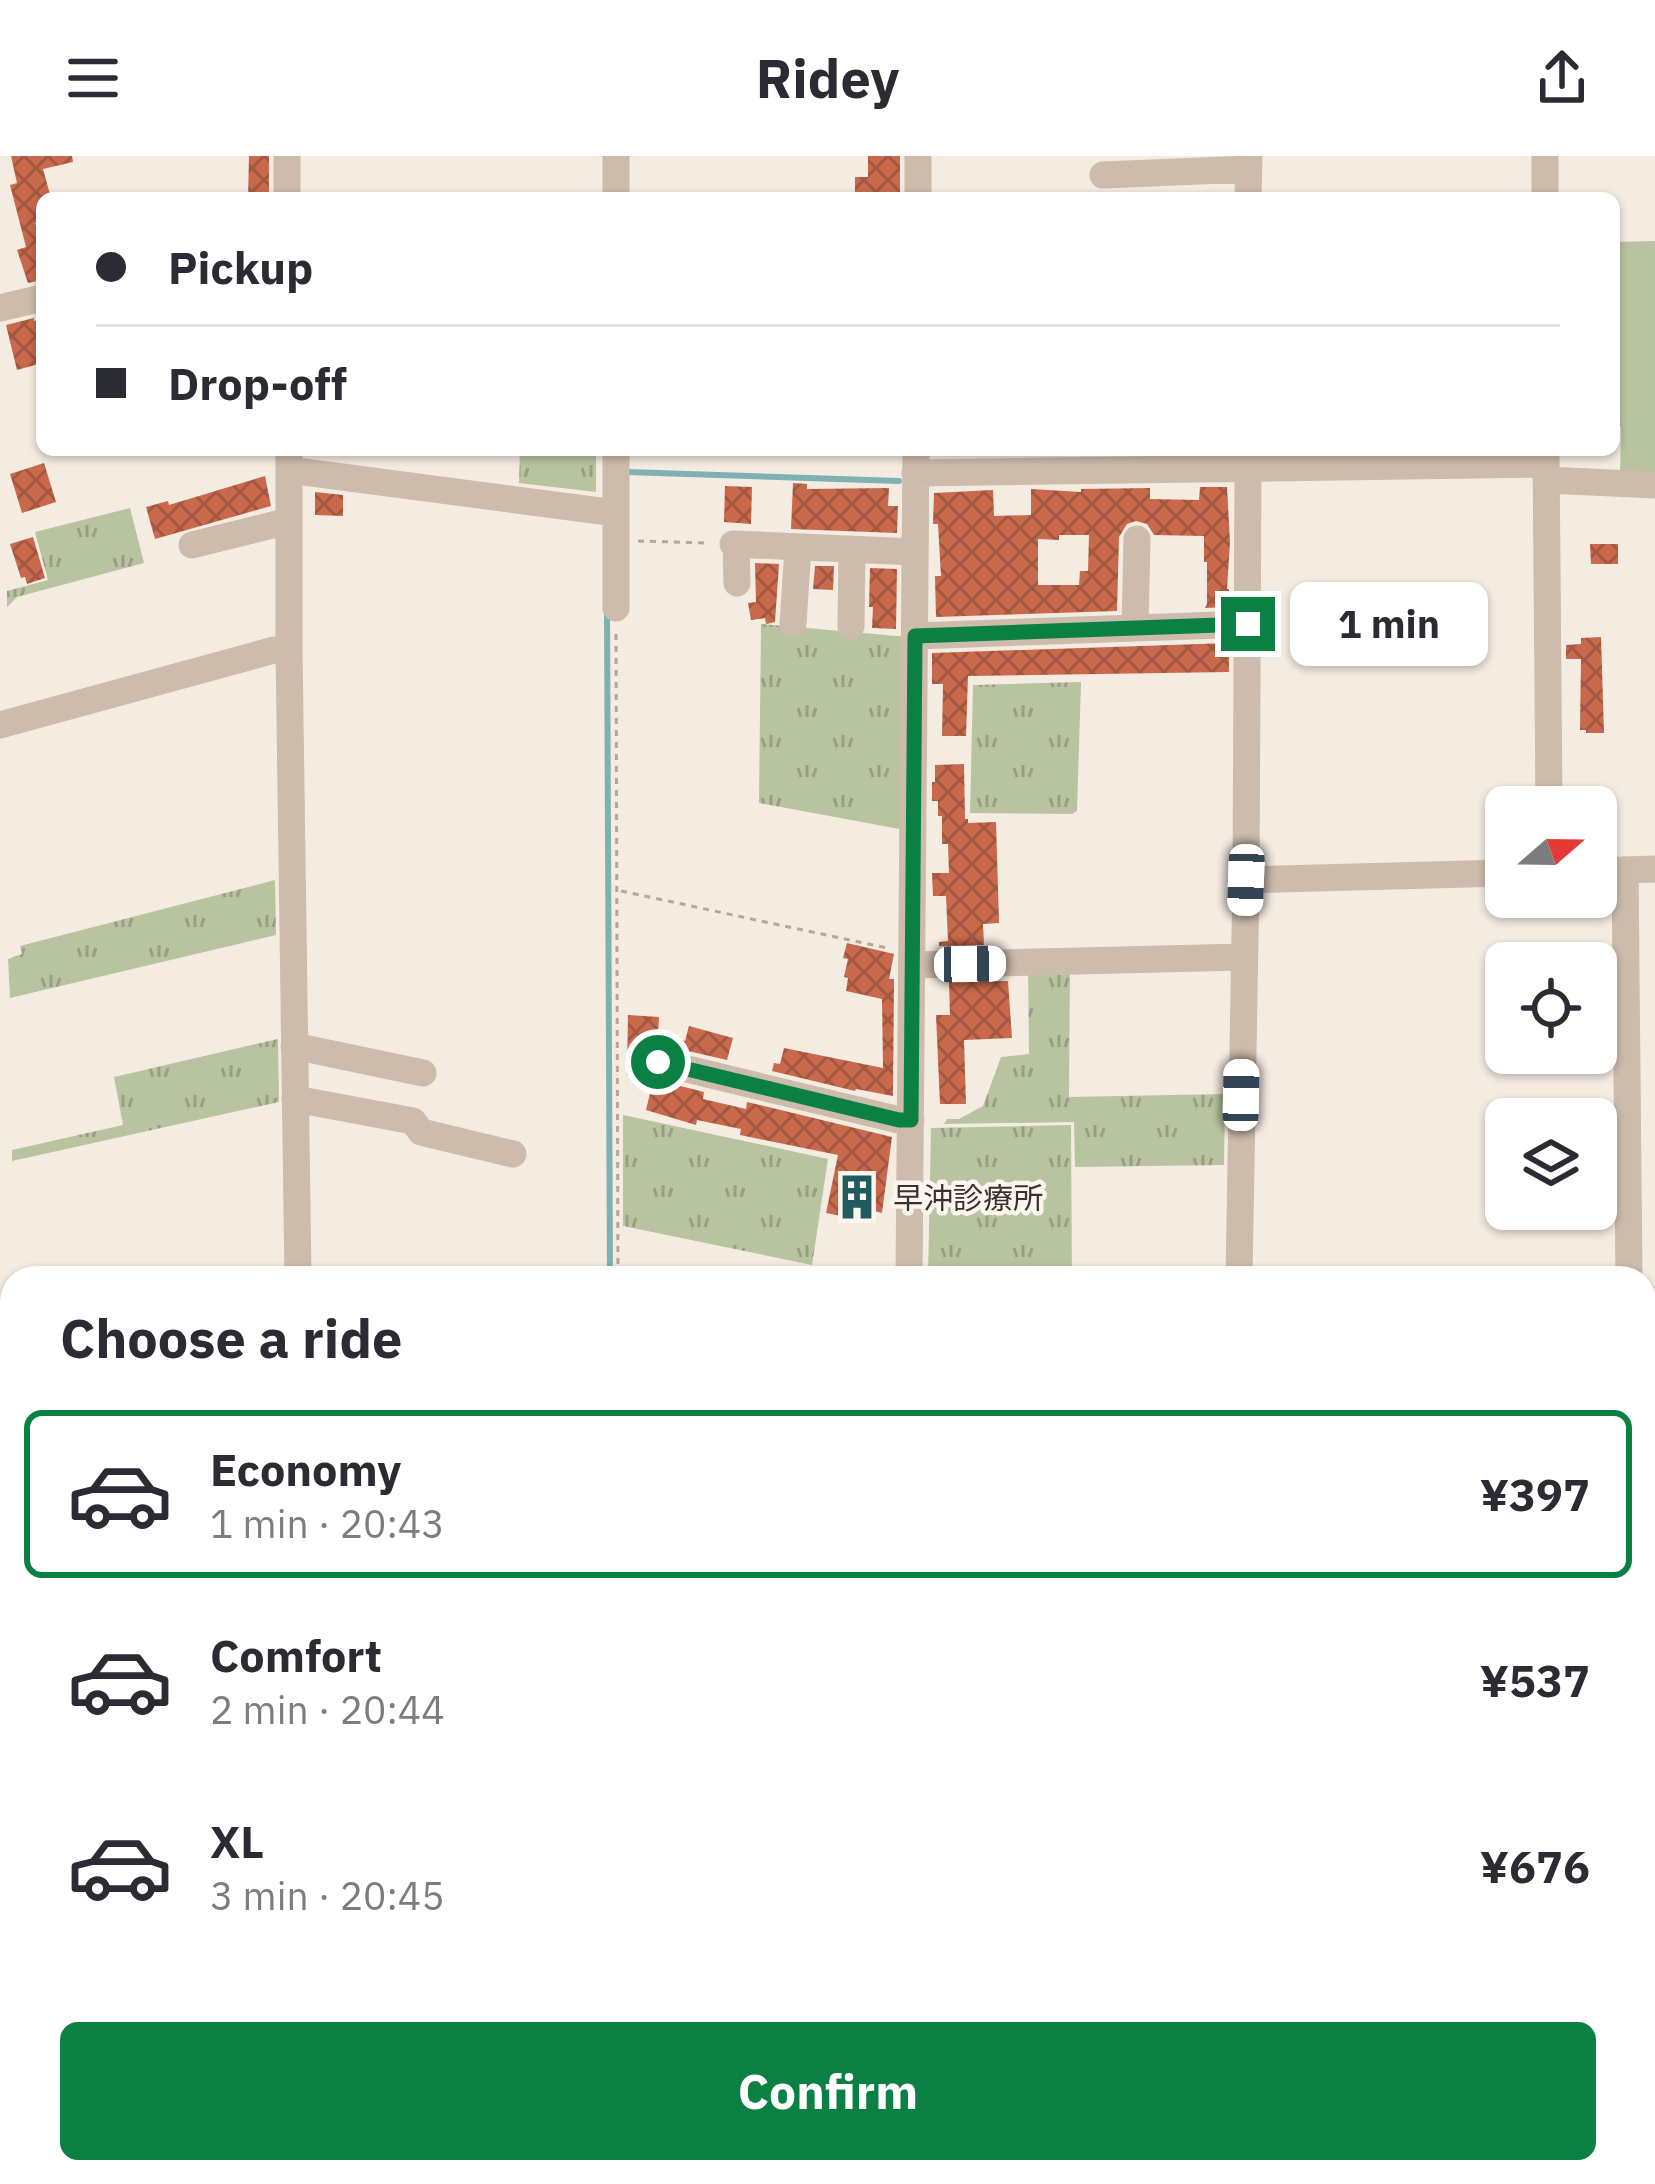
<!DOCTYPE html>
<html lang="en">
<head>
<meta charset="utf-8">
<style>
	body { margin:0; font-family:"IBM Plex Sans","Noto Sans JP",sans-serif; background:#f2f2f3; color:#2b2b33; height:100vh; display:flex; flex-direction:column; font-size:45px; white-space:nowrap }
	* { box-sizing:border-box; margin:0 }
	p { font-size:39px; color:#7c7c81 }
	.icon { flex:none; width:66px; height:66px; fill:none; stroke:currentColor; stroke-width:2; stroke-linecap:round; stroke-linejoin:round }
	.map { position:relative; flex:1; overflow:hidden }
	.side { position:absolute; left:0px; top:1110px; width:1656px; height:918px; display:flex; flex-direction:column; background:#fff; border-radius:36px 36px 0 0; box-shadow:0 3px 9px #0004 }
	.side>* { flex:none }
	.banner { position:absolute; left:36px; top:36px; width:1584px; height:264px; border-radius:18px; box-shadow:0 3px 9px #0004; display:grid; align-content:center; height:264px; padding:0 60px; background:#fff }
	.needle { width:78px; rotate:70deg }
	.fabs { position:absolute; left:1485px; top:630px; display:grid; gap:24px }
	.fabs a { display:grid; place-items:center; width:132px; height:132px; border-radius:18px; background:#fff; box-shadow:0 3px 9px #0004; font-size:60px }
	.end { position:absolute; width:54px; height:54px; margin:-27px; border:15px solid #0b8043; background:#fff; box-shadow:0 0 0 6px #fff }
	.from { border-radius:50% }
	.bubble { position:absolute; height:84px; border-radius:18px; background:#fff; box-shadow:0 3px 9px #0004; font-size:39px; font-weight:700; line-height:84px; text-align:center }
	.car { position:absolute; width:36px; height:72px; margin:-36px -18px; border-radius:15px; box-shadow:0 0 9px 3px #0007; background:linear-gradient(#fff 24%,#345 0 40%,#fff 0 76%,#345 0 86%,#fff 0) }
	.banner b { display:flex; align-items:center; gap:42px; height:114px; font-size:45px }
	.banner b+b { border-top:3px solid #e1e1e2 }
	.banner i { width:30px; height:30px; background:#2b2b33 }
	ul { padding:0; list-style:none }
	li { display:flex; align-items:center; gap:36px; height:168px; margin:0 24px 18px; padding:0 36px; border:6px solid transparent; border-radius:18px }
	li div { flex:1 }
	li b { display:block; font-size:45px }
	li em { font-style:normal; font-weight:700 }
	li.on { border-color:#0b8043 }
	li>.icon { width:108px; height:108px; stroke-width:1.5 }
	h2 { padding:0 60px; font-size:54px; line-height:144px }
	.button { display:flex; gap:24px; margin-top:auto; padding:24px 60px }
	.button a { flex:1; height:138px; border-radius:18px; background:#0b8043; color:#fff; font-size:48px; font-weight:700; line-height:138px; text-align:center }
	header { display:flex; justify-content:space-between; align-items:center; height:156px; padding:0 60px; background:#fff; font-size:54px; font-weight:700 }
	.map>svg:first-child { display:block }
</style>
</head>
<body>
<header><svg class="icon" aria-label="menu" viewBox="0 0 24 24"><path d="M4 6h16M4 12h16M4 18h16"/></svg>Ridey<svg class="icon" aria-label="share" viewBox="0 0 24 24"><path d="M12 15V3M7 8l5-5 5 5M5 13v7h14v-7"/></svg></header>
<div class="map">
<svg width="1655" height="2028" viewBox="0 0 1655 2028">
	<defs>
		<pattern id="grass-tufts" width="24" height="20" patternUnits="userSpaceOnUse" patternTransform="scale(3)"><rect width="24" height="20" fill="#b8c4a0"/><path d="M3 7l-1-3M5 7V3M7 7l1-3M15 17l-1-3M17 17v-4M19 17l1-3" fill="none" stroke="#97a083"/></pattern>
		<pattern id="building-cross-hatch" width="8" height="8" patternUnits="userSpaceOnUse" patternTransform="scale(3)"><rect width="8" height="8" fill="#c8694b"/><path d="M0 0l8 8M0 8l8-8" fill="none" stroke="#a4573f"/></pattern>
	</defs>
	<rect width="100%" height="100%" fill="#f4ebe1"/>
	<!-- grass -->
	<path fill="url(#grass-tufts)" d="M520,294H596V336L519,327Z
		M130,352L144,407L17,441L7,451V435L48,424L35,376Z
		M761,468L908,481L905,674L759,647Z
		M1081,526L1077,655L1072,658L970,657L973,529Z
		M275,724L276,779L10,842L8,803L22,798L20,790Z
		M1070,810L1069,941L1225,938L1224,1009L1075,1011L1074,966L944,968L947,963H959L983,950L1001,901L1029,898L1028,811Z
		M278,883L279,946L12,1005V994L123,969L114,921Z
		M623,959L828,1003L812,1109L623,1070Z
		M1071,969L1072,1122H928L931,972Z"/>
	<!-- garden -->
	<path fill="#b8c4a0" d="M1655,85V321H1620L1621,271L1614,270V86Z"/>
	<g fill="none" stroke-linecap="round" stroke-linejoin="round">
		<!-- stream -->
		<path stroke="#7fb0b2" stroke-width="6" d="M627,316L899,325
			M607,454L610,1122
			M1644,1506L1655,1496
			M1644,1583L1655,1580
			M0,1612L12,1616
			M0,1826L12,1815
			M0,1975L12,1979
			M135,2016L175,2028
			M1223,2028L1235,2016
			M1331,2028L1333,2016
			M1478,2028L1480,2016"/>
		<!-- river -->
		<path stroke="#7fb0b2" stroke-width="33" d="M1393,2028L1396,2016"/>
	</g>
	<!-- building -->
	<path fill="url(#building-cross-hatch)" fill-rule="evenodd" d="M11,0H72L73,6L43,13L51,42H42V65L35,67L42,88V124L28,127L17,94L26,91L10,29L17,27Z
		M249,0H269V42H248Z
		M868,0H900V41L855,42V21H868Z
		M34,162V165L42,163V207L17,214L6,169Z
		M44,307L56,346L22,357L10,318Z
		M265,320L271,350L155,383L146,351L168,345L169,349Z
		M793,327L807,328V333L889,332L888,350H898L897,377L791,373Z
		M725,330L752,331L751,368L724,366Z
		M1200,331H1227L1230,386L1227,433H1229V451L1205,452L1207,448V406H1204V380L1154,379L1147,368L1136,365L1127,368L1119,381L1117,455L936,461L935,420H941L938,368H933L934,337L993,334L994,360L1031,359V333L1081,336V333L1150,332V343L1199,344ZM1059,379H1089L1088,415H1080L1079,429H1038V383L1059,384Z
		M315,336L343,339V360L315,359Z
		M33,381L45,422L27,428L25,421L21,422L10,388Z
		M1590,388H1618V408H1591Z
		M755,407L779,408L775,466L766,468L765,462L751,464L748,447L756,446Z
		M815,410H834L833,434L813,433Z
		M870,412L897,413L896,473L872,472L873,451H869Z
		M1601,481L1604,577H1586V574H1580L1581,503H1566V489L1581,488V482Z
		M1229,487V516L968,520L966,580H942L943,528H932V497Z
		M964,608L965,663H968V667L996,666L999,767L983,768L984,789L939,790V786L948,785L946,740H933L932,717H949L948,688H942V660H938V645H932V626H935V609Z
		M847,787L894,798L889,823H894L893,940L856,933L855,935L772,915L774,907L780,908L784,892L883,912L882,843L846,835L848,822L844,821L848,803L843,802Z
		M1008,825L1012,882L964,884L966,948H940L936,859H950L949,826Z
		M628,859L659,861L658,878L685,885L689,870L733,882L727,904L662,889H652L644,895L640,903L645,918L653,923L704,936L703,943L746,953L747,946L892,981L882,1057L874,1055L872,1066L826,1057L838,999L740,979L741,973L697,964L696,969L646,954L652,929L627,919Z"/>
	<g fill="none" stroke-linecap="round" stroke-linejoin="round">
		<!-- path -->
		<path stroke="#b9a596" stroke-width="3" stroke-dasharray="6 6" stroke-linecap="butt" d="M638,385L707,387
			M616,478L618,1122
			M621,735L887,792
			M1375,2028L1377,2016"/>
		<!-- minor -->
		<path stroke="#cdbbac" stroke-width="27" d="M287,0V42
			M616,0V42
			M1545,0V42
			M1103,19L1248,13
			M918,42V0
			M1248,42L1249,0
			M0,152L42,142
			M289,294V493L298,1122
			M1546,294L1549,651
			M289,314L616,357
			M915,317L1546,308
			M1547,324L1655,329
			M733,388L915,396
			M192,389L289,365
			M736,389L737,427
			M616,452V294
			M793,468L798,391
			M851,470L852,393
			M1135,472L1137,383
			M915,480L1248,468
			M0,569L274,494L289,493
			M1625,714L1629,1122
			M1596,715L1655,713
			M1246,724L1248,312
			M912,809L1243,801
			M294,890L423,917
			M658,906L899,964H911
			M295,943L413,965L421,976L513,998
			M909,1122L916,294
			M1239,1122L1246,724L1506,717
			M0,1186L12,1189
			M1644,1309L1655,1305
			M0,1522L12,1526
			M1644,1524L1655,1515
			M0,1598L12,1602
			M1644,1675L1655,1672
			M1629,2016L1632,2028
			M296,2028L308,2016
			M769,2028L781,2016
			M1414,2028L1416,2016"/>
	</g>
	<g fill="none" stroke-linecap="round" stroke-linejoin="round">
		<!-- route -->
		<path stroke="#0b8043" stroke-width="15" d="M658,906L899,964H911L915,480L1248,468"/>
	</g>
	<!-- icons -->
	<defs>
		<g id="building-bare" transform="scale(3.6)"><path d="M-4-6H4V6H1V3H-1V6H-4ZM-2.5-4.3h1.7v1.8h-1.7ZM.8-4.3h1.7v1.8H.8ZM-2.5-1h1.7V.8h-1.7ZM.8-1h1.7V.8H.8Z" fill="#1f5a5e" stroke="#fbf5ee" stroke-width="2.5" paint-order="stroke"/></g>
	</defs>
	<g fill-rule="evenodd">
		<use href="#building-bare" x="857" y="1041"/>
	</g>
	<g text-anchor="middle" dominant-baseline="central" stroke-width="9" stroke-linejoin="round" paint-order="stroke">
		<!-- poi labels -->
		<g font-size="30" fill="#3b302b" stroke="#fbf5ee" text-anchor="start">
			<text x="893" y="1041">早沖診療所</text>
		</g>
	</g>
</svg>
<div class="fabs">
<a><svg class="needle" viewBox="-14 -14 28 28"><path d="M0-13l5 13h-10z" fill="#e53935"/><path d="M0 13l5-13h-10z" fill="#7c7c81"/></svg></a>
<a><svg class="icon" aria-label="locate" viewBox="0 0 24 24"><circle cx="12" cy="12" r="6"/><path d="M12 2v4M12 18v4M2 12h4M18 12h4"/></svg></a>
<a><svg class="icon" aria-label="layers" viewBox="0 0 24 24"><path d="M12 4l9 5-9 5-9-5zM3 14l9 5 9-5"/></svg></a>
</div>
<i class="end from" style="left:658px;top:906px"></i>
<i class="end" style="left:1248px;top:468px"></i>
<div class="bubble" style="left:1290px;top:426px;width:198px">1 min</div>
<i class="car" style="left:1246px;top:724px;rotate:182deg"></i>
<i class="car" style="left:970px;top:808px;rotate:89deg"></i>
<i class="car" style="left:1241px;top:939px;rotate:1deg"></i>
<div class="banner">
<b><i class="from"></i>Pickup</b>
<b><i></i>Drop-off</b>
</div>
<section class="side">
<h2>Choose a ride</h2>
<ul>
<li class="on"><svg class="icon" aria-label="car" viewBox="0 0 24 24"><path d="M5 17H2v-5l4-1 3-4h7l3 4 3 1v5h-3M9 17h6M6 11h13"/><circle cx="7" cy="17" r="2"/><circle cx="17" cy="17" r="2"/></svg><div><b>Economy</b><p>1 min · 20:43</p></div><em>¥397</em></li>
<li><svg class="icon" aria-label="car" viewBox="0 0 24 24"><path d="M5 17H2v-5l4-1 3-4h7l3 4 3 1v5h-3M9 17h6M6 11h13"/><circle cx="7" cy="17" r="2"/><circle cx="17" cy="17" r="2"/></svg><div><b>Comfort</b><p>2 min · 20:44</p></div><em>¥537</em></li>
<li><svg class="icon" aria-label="car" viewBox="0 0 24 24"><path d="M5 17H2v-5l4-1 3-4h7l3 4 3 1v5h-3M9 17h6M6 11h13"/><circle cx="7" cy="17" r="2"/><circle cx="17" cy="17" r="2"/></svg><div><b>XL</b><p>3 min · 20:45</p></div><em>¥676</em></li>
</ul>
<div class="button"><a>Confirm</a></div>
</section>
</div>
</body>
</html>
